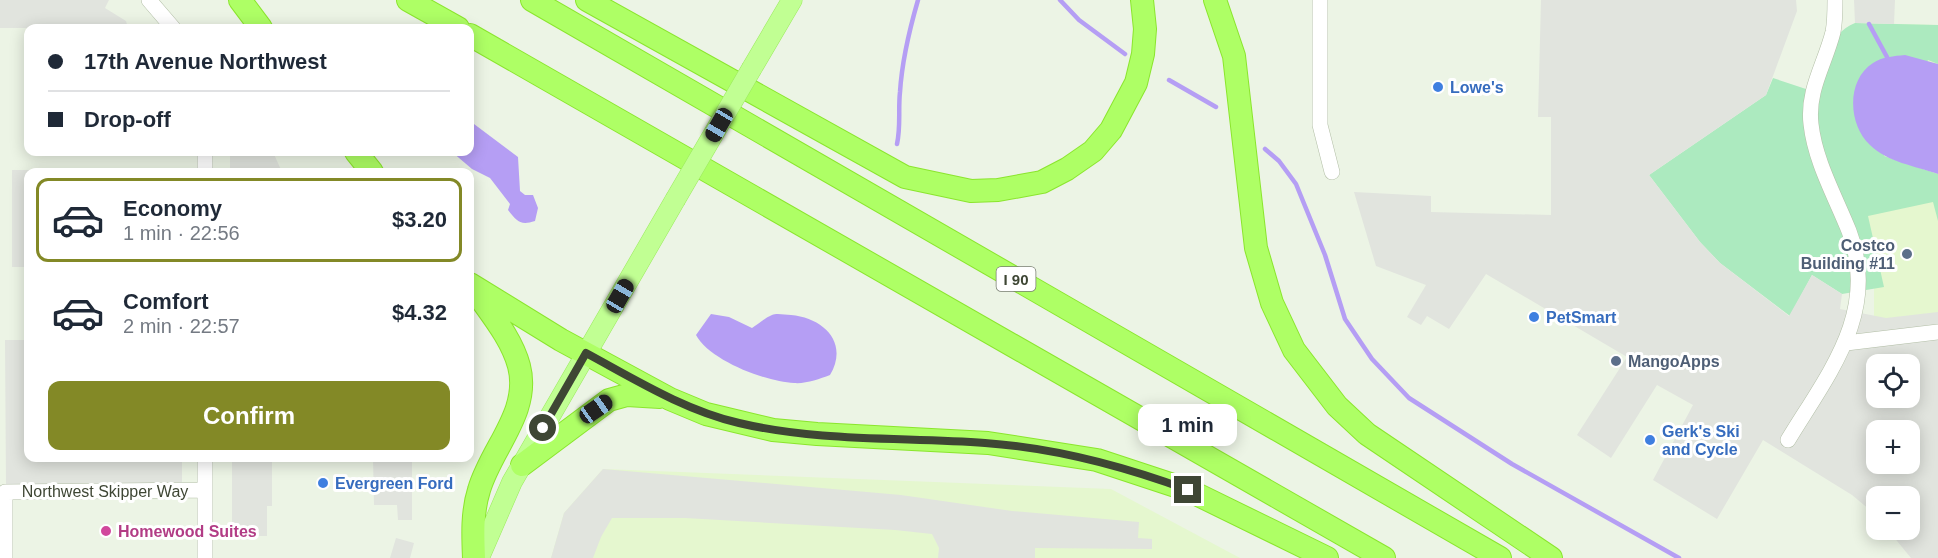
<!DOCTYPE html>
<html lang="en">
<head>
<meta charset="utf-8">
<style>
	body { margin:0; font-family:Arial,sans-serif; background:#f6f6f7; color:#1f2937; height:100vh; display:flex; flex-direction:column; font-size:22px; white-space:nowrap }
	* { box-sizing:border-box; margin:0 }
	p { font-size:20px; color:#747a83 }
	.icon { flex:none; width:33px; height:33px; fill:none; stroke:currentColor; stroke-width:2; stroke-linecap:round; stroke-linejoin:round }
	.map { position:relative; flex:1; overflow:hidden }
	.side { position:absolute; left:24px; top:168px; width:450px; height:294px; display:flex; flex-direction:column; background:#fff; border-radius:12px; box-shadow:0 3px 15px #0003 }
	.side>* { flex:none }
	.banner { position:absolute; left:24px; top:24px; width:450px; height:132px; border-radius:12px; box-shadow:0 3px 15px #0003; display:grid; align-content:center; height:132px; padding:0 24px; background:#fff }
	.controls { position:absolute; left:1866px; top:354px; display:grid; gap:12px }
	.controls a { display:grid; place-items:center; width:54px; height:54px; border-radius:12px; background:#fff; box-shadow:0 3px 15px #0003; font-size:30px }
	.end { position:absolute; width:27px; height:27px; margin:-14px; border:8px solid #3e4634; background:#fff; box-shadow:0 0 0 3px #fff }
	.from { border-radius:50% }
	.bubble { position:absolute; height:42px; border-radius:12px; background:#fff; box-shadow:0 3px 15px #0003; font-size:20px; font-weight:700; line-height:42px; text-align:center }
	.car { position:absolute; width:18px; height:36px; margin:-18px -9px; border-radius:8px; box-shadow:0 0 4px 2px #0007; background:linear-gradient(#222 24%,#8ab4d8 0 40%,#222 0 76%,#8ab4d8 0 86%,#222 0) }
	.banner b { display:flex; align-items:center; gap:21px; height:57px; font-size:22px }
	.banner b+b { border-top:2px solid #e0e1e3 }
	.banner i { width:15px; height:15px; background:#1f2937 }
	ul { padding:10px 0 0; list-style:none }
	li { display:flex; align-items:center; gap:18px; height:84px; margin:0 12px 9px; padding:0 12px; border:3px solid transparent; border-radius:12px }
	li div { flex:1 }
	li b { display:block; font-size:22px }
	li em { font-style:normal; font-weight:700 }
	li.active { border-color:#838926 }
	li>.icon { width:54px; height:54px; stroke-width:1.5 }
	.button { display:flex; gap:12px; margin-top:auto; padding:12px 24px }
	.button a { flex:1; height:69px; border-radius:12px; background:#838926; color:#fff; font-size:24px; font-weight:700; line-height:69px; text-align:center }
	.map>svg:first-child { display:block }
</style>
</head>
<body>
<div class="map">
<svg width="1938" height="558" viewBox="0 0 1938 558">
	<rect width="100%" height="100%" fill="#ecf4e5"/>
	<!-- commercial -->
	<path fill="#e5f7cf" d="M1855,23L1938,25V324L1874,325V264L1831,91Z
		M603,469L1111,489L1240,558H551L564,513Z"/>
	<!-- green -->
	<path fill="#aceabf" d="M1855,23L1938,25V64L1928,60L1884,156L1938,174V221L1933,202L1868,216L1884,287L1842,294L1812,275L1790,316L1720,263L1700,242L1649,175L1766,95L1773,78L1812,91C1821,67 1828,34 1855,23Z"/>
	<!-- parking -->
	<path fill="#e1e4de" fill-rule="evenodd" d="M0,0H109L105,8L126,21L128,28H0Z
		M1541,0H1796L1797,11L1766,95L1649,175L1700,242L1720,263L1789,316L1812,275L1842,294L1840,309L1886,318L1938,312V558H1911L1888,530H1910V496H1876V515L1852,495L1763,440L1717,519L1653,480L1693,405L1657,385L1611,458L1577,435L1627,357L1486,274L1449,329L1427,316L1421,325L1407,317L1426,285L1376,266L1354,192L1431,196V212L1551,215V117H1538ZM1876,364H1910V398H1876ZM1876,430H1910V464H1876Z
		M1854,0H1895L1894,24L1855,23Z
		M230,152H273L282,172H230Z
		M12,170H178V172H28V332H24V267H12Z
		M5,340H28V458H182V484L6,485Z
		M232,458H272V506H267V536H232Z
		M373,458H412V520H398L397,505H374Z
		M603,469L901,495L1012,511L1139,522L1138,538L1152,539V549L1035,548V558H938L939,548L932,534L895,530L685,518H612L601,537L593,558H551L564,513Z
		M396,538L414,543L410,558H390Z"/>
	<!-- water -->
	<path fill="#b59ef4" d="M1905,55L1938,64V174C1915,166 1887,162 1870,145C1848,125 1846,80 1873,63C1882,57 1894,56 1905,55Z
		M470,121L518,157L520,191L525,195H533L538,208L535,221C520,226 517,221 508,210L510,204L490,178L472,169L452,152H470Z
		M711,314L729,317L752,328C758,324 765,318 772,315C777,313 785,315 791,315C824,318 849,343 830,375C819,379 806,384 794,383C766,382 709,360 696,335Z"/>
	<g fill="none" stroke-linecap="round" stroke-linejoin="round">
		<!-- stream -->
		<path stroke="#b59ef4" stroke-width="4.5" d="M1060,0L1079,20L1125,54
			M1869,24L1887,57
			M1169,80L1216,107
			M897,144C901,126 898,110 900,92C902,60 909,31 918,0
			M1265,149L1279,161L1296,184L1325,255L1345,319L1372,359L1409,398L1512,464L1679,558"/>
		<!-- minor casing -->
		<g stroke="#b3bfa7" stroke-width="16">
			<path id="minor" d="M149,0L173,28
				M1320,0V125L1332,172
				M205,172V152
				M1846,343L1938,332
				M1788,440C1828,374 1880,312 1849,231C1835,196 1815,161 1811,124C1807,90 1825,64 1833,32C1835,22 1835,10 1835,0
				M205,458V558
				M5,558V492L205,490"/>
		</g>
		<!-- major casing -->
		<g stroke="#9bea5d" stroke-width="21">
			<path id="major" d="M752,68L792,0
				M479,558L512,482L675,200"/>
		</g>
		<!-- highway casing -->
		<g stroke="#8be52e" stroke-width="24">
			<path id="highway" d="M240,0L261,28
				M408,0L458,28
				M532,0L1500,558
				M587,0L905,177L971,191L998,190L1042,182L1067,169L1093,151L1111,130L1136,83L1143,54L1145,29L1142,0
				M1215,0L1234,56L1256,248L1272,303L1294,350L1337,406L1367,434L1551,558
				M470,35L1384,558
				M356,152L372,172
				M470,284L561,340L670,399L706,414L773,430L817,434L988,443L1097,460L1188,490L1327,558
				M522,465L609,400L627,395L660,397
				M474,558C473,535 472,512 479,490C491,448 531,412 519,366C512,339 491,314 475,291"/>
		</g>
		<!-- minor -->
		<use href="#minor" stroke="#fff" stroke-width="15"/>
		<!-- major -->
		<use href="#major" stroke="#c1ff93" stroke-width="20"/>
		<!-- highway -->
		<use href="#highway" stroke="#aeff65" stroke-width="22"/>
		<!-- major-bridge casing -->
		<g stroke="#9bea5d" stroke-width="21" stroke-linecap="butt">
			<path id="major-bridge" d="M675,200L752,68"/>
		</g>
		<!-- major-bridge -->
		<use href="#major-bridge" stroke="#c1ff93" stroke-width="20"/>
	</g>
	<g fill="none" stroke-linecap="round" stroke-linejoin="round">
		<!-- route -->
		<path stroke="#3e4634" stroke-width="8" d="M543,428L586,353C636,380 684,410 739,423C819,442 904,437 985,443C1055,448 1123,466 1188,490"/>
	</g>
	<!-- markers -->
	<g fill="#3f7fe0" stroke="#fff" stroke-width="2">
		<circle cx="1438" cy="87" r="6"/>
		<circle cx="1534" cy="317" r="6"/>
		<circle cx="1650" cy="440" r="6"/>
		<circle cx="323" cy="483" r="6"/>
	</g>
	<g fill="#5c6f8a" stroke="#fff" stroke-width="2">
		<circle cx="1907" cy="254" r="6"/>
		<circle cx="1616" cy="361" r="6"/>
	</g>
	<circle fill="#d1479c" stroke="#fff" stroke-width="2" cx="106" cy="531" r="6"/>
	<g text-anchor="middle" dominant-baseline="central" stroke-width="6" stroke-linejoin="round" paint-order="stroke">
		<!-- shield labels -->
		<rect fill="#fff" stroke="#787e71" stroke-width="1.5" x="996.5" y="267" width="39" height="24" rx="4.5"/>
		<g font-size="15" font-weight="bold" fill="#3e4634">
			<text x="1016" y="279">I 90</text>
		</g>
		<!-- shop labels -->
		<g font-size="16" font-weight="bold" fill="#366cbe" stroke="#fff" text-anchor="start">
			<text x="1450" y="87">Lowe's</text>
			<text x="1546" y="317">PetSmart</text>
			<text x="1662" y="431">Gerk's Ski<tspan x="1662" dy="18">and Cycle</tspan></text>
			<text x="335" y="483">Evergreen Ford</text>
		</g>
		<!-- service labels -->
		<g font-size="16" font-weight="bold" fill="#4e5e75" stroke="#fff" text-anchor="end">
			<text x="1895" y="245">Costco<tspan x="1895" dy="18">Building #11</tspan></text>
			<text x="1628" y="361" text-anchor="start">MangoApps</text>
		</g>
		<!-- street labels -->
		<g font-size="16" fill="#3e4634" stroke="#fff">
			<text x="105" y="491">Northwest Skipper Way</text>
		</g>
		<!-- hotel labels -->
		<g font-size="16" font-weight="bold" fill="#b23c85" stroke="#fff" text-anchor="start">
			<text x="118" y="531">Homewood Suites</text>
		</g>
	</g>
</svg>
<div class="controls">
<a><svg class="icon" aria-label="locate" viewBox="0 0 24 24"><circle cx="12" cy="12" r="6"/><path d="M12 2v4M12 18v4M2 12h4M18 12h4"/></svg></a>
<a>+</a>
<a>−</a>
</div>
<i class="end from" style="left:543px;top:428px"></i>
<i class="end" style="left:1188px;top:490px"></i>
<div class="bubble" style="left:1138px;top:404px;width:99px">1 min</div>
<i class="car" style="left:719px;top:125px;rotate:210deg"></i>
<i class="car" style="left:620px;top:296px;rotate:30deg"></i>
<i class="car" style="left:596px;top:409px;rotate:55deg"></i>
<div class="banner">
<b><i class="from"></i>17th Avenue Northwest</b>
<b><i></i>Drop-off</b>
</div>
<section class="side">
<ul>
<li class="active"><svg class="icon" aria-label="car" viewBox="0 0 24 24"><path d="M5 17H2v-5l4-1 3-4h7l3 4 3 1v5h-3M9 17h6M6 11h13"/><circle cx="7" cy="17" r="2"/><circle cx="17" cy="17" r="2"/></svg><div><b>Economy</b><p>1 min · 22:56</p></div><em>$3.20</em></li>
<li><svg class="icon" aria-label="car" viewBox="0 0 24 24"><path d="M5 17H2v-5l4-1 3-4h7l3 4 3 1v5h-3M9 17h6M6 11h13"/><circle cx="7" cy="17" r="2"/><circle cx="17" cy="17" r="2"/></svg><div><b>Comfort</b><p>2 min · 22:57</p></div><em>$4.32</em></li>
</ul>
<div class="button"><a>Confirm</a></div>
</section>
</div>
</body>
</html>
